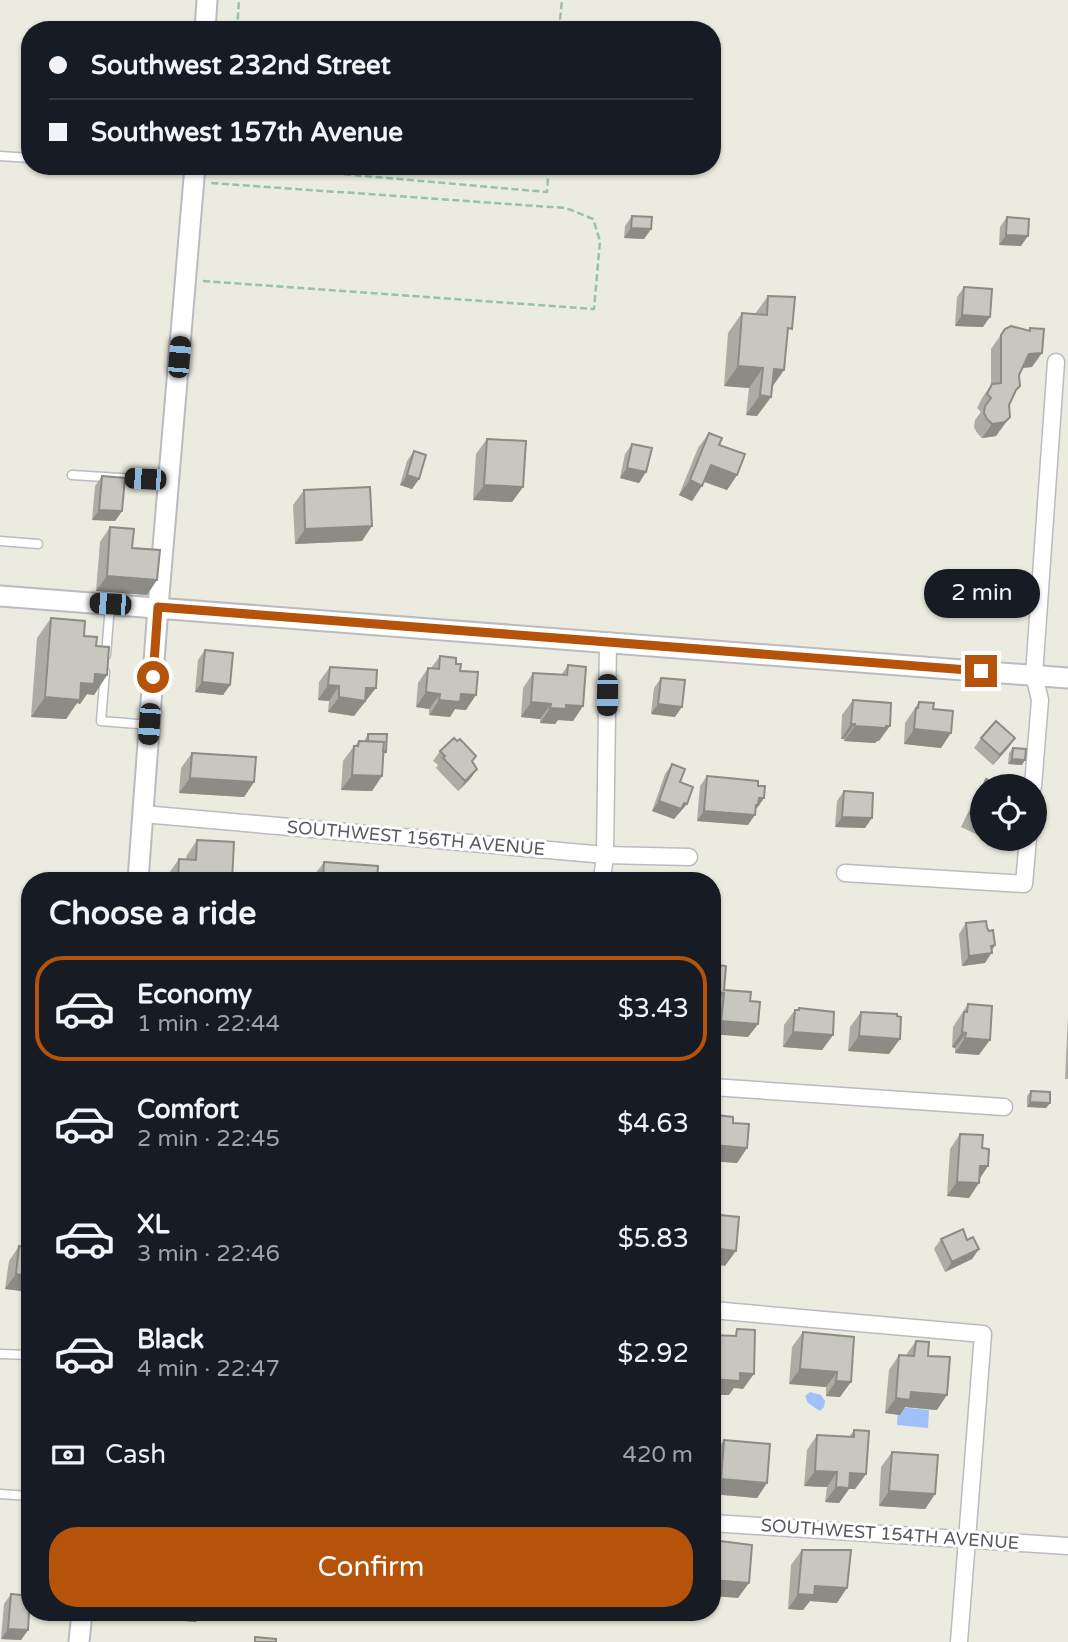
<!DOCTYPE html>
<html lang="en">
<head>
<meta charset="utf-8">
<style>
	body { margin:0; font-family:"Varela Round",sans-serif; background:#20242c; color:#f1f3f6; height:100vh; display:flex; flex-direction:column; font-size:26px; white-space:nowrap }
	* { box-sizing:border-box; margin:0 }
	p { font-size:23px; color:#9ea1a6 }
	.icon { flex:none; width:38px; height:38px; fill:none; stroke:currentColor; stroke-width:2; stroke-linecap:round; stroke-linejoin:round }
	.map { position:relative; flex:1; overflow:hidden }
	.sheet { position:absolute; left:21px; top:872px; width:700px; height:749px; display:flex; flex-direction:column; background:#171b24; border-radius:28px; box-shadow:0 2px 5px #0004 }
	.sheet>* { flex:none }
	.guide { position:absolute; left:21px; top:21px; width:700px; height:154px; border-radius:28px; box-shadow:0 2px 5px #0004; display:grid; align-content:center; height:154px; padding:0 28px; background:#171b24 }
	.tools { position:absolute; left:970px; top:774px; display:grid; gap:14px }
	.tools a { display:grid; place-items:center; width:77px; height:77px; border-radius:50%; background:#171b24; box-shadow:0 2px 5px #0004; font-size:35px }
	.end { position:absolute; width:32px; height:32px; margin:-16px; border:9px solid #b45309; background:#fff; box-shadow:0 0 0 4px #fff }
	.from { border-radius:50% }
	.bubble { position:absolute; height:49px; border-radius:24px; background:#171b24; box-shadow:0 2px 5px #0004; font-size:23px; font-weight:600; line-height:49px; text-align:center }
	.car { position:absolute; width:21px; height:42px; margin:-21px -10px; border-radius:9px; box-shadow:0 0 5px 2px #0007; background:linear-gradient(#222 24%,#8ab4d8 0 40%,#222 0 76%,#8ab4d8 0 86%,#222 0) }
	.guide b { display:flex; align-items:center; gap:24px; height:66px; font-size:26px }
	.guide b+b { border-top:2px solid #363941 }
	.guide i { width:18px; height:18px; background:#f1f3f6 }
	ul { padding:0; list-style:none }
	li { display:flex; align-items:center; gap:21px; height:105px; margin:0 14px 10px; padding:0 14px; border:4px solid transparent; border-radius:28px }
	li div { flex:1 }
	li b { display:block; font-size:26px }
	li em { font-style:normal; font-weight:600 }
	li.current { border-color:#b45309 }
	li>.icon { width:63px; height:63px; stroke-width:1.5 }
	h2 { padding:0 28px; font-size:32px; line-height:84px }
	.pay { display:flex; align-items:center; gap:18px; height:77px; padding:0 28px; font-size:26px }
	.pay p { margin-inline-start:auto }
	.action { display:flex; gap:14px; margin-top:auto; padding:14px 28px }
	.action a { flex:1; height:80px; border-radius:28px; background:#b45309; color:#fff; font-size:28px; font-weight:600; line-height:80px; text-align:center }
	.map>svg:first-child { display:block }
</style>
</head>
<body>
<div class="map">
<svg width="1068" height="1642" viewBox="0 0 1068 1642">
	<rect width="100%" height="100%" fill="#ebebdf"/>
	<!-- water -->
	<path fill="#a0c0fa" d="M810,1392L821,1395L825,1401L824,1407L820,1411L808,1403L805,1396Z
		M898,1407L929,1410L928,1428L897,1425Z"/>
	<g fill="none" stroke-linecap="round" stroke-linejoin="round">
		<!-- service casing -->
		<g stroke="#babbc1" stroke-width="11">
			<path id="service" d="M0,156L30,158
				M150,166L195,169
				M72,475L169,481
				M0,541L38,544
				M106,655L110,605
				M105,672L101,721L150,725
				M0,1354L30,1355
				M0,1494L30,1496"/>
		</g>
		<!-- minor casing -->
		<g stroke="#babbc1" stroke-width="19">
			<path id="minor" d="M1033,786L1040,700L1034,675L1056,362
				M143,814L605,855L689,857
				M845,873L1024,884L1028,838
				M602,880L605,855L608,641
				M712,1087L1004,1107
				M712,1310L983,1334L959,1642
				M712,1523L1068,1546"/>
		</g>
		<!-- tertiary casing -->
		<g stroke="#babbc1" stroke-width="23">
			<path id="tertiary" d="M205,30L207,0
				M0,596L1068,678
				M138,880L158,607L195,166
				M79,1642L82,1612"/>
		</g>
		<!-- path -->
		<path stroke="#96c2ac" stroke-width="2.5" stroke-dasharray="7 3.5" stroke-linecap="butt" d="M237,30L239,0
			M559,30L562,0
			M250,166L547,192L549,166
			M203,281L594,309L600,241L593,219L566,208L211,183"/>
		<!-- service -->
		<use href="#service" stroke="#fff" stroke-width="8"/>
		<!-- minor -->
		<use href="#minor" stroke="#fff" stroke-width="16"/>
		<!-- tertiary -->
		<use href="#tertiary" stroke="#fff" stroke-width="19"/>
	</g>
	<!-- wall -->
	<path fill="#acaba4" d="M632,216L651,229L644,239L624,238L625,226Z
		M1007,217L1021,246L999,245L1000,227Z
		M964,287L983,327L955,326L957,297Z
		M768,296L787,336L784,370L772,387L771,397L757,416L746,415L749,388L724,386L728,333L742,313L755,314Z
		M1030,328L1032,367L1022,368L1019,375L1013,396L996,436L982,438L977,433L974,427L975,420L981,412L977,408L982,398L991,385V349L1005,329L1028,330Z
		M709,433L719,445L737,475L727,490L704,482L692,501L679,495L698,448Z
		M487,439L523,487L512,502L473,500L476,454Z
		M632,444L646,472L639,483L620,478L625,454Z
		M414,451L419,479L412,489L400,485L407,461Z
		M102,476L122,511L115,521L92,520L95,486Z
		M304,490L362,541L295,544L293,505Z
		M110,527L147,595L96,591L100,542Z
		M51,618L84,636L96,646L107,675L94,695L87,694L80,704L77,703L66,719L31,717L37,638Z
		M205,650L230,685L223,695L195,692L198,660Z
		M440,656L456,664L460,671L466,710L455,709L450,717L429,715V709L416,707L418,683L428,668H431Z
		M568,665L583,706L573,721L558,720L555,724L540,723V719L521,717L523,688L533,673L562,674Z
		M330,667L365,703H363L354,716L328,712L329,701L318,700L319,682Z
		M661,678L675,717L651,714L654,688Z
		M853,700L879,741H877L875,743L844,741V739H841L842,715Z
		M919,702L933,709L941,748L904,744L905,723Z
		M368,734L386,752L383,756L382,776L372,791L341,790L343,761L354,746H355L359,741H365V739Z
		M981,738H1015L1008,748L993,765L974,748Z
		M457,741L476,756L472,762L477,769L470,779L458,791L436,768L438,765L433,761L440,751Z
		M1013,748L1022,765L1008,764L1009,753Z
		M192,753L254,782L244,797L179,793L181,768Z
		M672,764L680,782L687,804L674,819L652,811L665,774Z
		M707,776L758,786L764,798L757,808H756L748,825L697,821L700,786Z
		M982,786V837L961,827L978,792Z
		M844,791L865,828L835,827L837,801Z
		M197,840L232,880H169V873L179,859H186L187,855Z
		M324,862L377,880H315V874Z
		M966,923L992,953L985,963L962,966L959,934Z
		M712,964L724,990L750,1001L758,1024L748,1037L712,1034L714,1007L712,1006Z
		M968,1004L979,1055L955,1053V1048L952,1047L953,1027Z
		M799,1008L833,1035L822,1050L783,1047L784,1025L795,1010H798Z
		M861,1012L897,1016L889,1054L848,1051L850,1027Z
		M1068,1016V1079H1065Z
		M1031,1091L1050,1103L1046,1108L1027,1107V1096Z
		M716,1115L733,1123L747,1148L737,1163L712,1161V1120Z
		M960,1134L982,1148L988,1166L980,1178L969,1198L947,1196L950,1149Z
		M941,1239L967,1240L979,1249L972,1259L945,1272L934,1249Z
		M30,1244V1292L5,1289L9,1261L19,1246L27,1247Z
		M803,1332L854,1337L840,1397L826,1396V1387L789,1384L792,1347Z
		M916,1341L928,1356L937,1410L905,1407L900,1415L885,1413L889,1370L899,1355H906Z
		M854,1430L866,1474L855,1489H849L839,1503L825,1502L827,1487L804,1486L807,1450L817,1435L849,1437Z
		M724,1440L767,1483L757,1498L712,1494L713,1455Z
		M892,1452L935,1494L925,1509L879,1506L881,1467Z
		M802,1550L837,1603L810,1601L803,1610L788,1609L791,1565Z
		M11,1594L28,1630L21,1640L1,1639L4,1604Z
		M158,1612H207L202,1618H199L196,1622L160,1619Z"/>
	<!-- shaded-wall -->
	<path fill="#8c8b86" d="M631,228L651,229L644,239L624,238Z
		M1006,235L1028,236L1021,246L999,245Z
		M962,315L990,317L983,327L955,326Z
		M1042,353L1032,367L1019,368L1029,354Z
		M738,366L763,368L749,388L724,386Z
		M774,369L784,370L770,390L760,389Z
		M760,395L771,397L757,416L746,415Z
		M1010,417L996,436L982,438L992,424Z
		M711,465L737,475L727,490L700,480Z
		M627,468L646,472L639,483L620,478Z
		M407,475L419,479L412,489L400,485Z
		M690,480L702,486L692,501L679,495Z
		M484,485L523,487L512,502L473,500Z
		M99,510L122,511L115,521L92,520Z
		M372,526L362,541L295,544L305,529Z
		M107,576L157,580L147,595L96,591Z
		M95,674L107,675L94,695L87,694L80,704L77,703L66,719L31,717L45,697Z
		M202,682L230,685L223,695L195,692Z
		M328,685L339,686L329,701L318,700Z
		M366,688H376L354,716L328,712L339,697Z
		M426,692L440,694L429,709L416,707Z
		M461,694L476,695L466,710L455,709L450,717L429,715L439,700Z
		M531,702L551,704L540,719L521,717Z
		M658,704L682,707L675,717L651,714Z
		M566,705L583,706L573,721L558,720L555,724L540,723L550,708Z
		M851,724H855L844,739H841Z
		M855,726H890L879,741H877L875,743L844,741Z
		M914,729L951,733L941,748L904,744Z
		M1015,738L1008,748L993,765L1000,755Z
		M1012,759L1025,760L1022,765L1008,764Z
		M477,769L470,779L458,791L465,781Z
		M352,775L382,776L372,791L341,790Z
		M190,778L254,782L244,797L179,793Z
		M759,798H764L757,808H756L755,815L748,825L697,821L704,811Z
		M659,801L684,803L687,804L674,819L652,811Z
		M842,817L872,818L865,828L835,827Z
		M178,878L214,880H177Z
		M995,945L985,963L962,966L969,956L991,946Z
		M712,992L724,993L714,1007L712,1006Z
		M721,1021L758,1024L748,1037L712,1034Z
		M793,1032L833,1035L822,1050L783,1047Z
		M962,1032L966,1033L955,1048L952,1047Z
		M859,1036L900,1039L889,1054L848,1051Z
		M965,1038L990,1040L979,1055L955,1053Z
		M1030,1102L1050,1103L1046,1108L1027,1107Z
		M713,1145L747,1148L737,1163L712,1161Z
		M980,1166H988L978,1181Z
		M957,1182L979,1183L969,1198L947,1196Z
		M712,1248L736,1251L725,1266L712,1264Z
		M979,1249L972,1259L945,1272L952,1262Z
		M16,1274L30,1276V1292L5,1289Z
		M800,1369L837,1372L826,1387L789,1384Z
		M740,1373L754,1374L743,1389L734,1388L729,1395H712V1379Z
		M836,1381L851,1382L840,1397L826,1396Z
		M911,1392L947,1395L937,1410L905,1407L900,1415L885,1413L896,1398Z
		M815,1471L837,1472L827,1487L804,1486Z
		M850,1473L866,1474L855,1489H849L839,1503L825,1502L836,1487Z
		M721,1479L767,1483L757,1498L712,1494V1492Z
		M889,1491L935,1494L925,1509L879,1506Z
		M712,1580L749,1583L738,1598L712,1596Z
		M815,1586L847,1588L837,1603L810,1601L803,1610L788,1609L798,1594Z
		M165,1612H207L202,1618H199L196,1622L160,1619Z
		M8,1629L28,1630L21,1640L1,1639Z"/>
	<!-- building -->
	<path fill="#c8c7bf" stroke="#8c8b86" stroke-width="2" d="M632,216L652,217L651,229L631,228Z
		M1007,217L1029,219L1028,236L1006,235Z
		M964,287L992,289L990,317L962,315Z
		M768,296L795,297L792,329L788,328L784,370L774,369L771,397L760,395L763,368L738,366L742,313L767,315Z
		M1011,326L1030,331V328L1044,329L1042,353L1029,354L1019,375L1020,386L1016,390L1009,405L1010,417L1005,422L992,424L987,419L984,413L985,406L991,398L987,394L992,384L1001,383V335L1005,329Z
		M709,433L722,438L719,445L745,454L737,475L711,465L702,486L690,480Z
		M487,439L526,441L523,487L484,485Z
		M632,444L652,448L646,472L627,468Z
		M414,451L426,455L419,479L407,475Z
		M102,476L125,478L122,511L99,510Z
		M370,487L372,526L305,529L304,490Z
		M110,527L134,529L132,548L160,550L157,580L107,576Z
		M51,618L85,621L84,636L97,637L96,646L109,647L107,675L95,674L94,684L81,683L80,700L45,697Z
		M205,650L233,653L230,685L202,682Z
		M440,656L456,658V664H461L460,671L478,672L476,695L461,694L460,702L439,700L440,694L426,692L428,668L439,669Z
		M568,665L586,667L583,706L566,705V709L550,708L551,704L531,702L533,673L567,675Z
		M330,667L377,670L376,688H366L365,701L339,697V686L328,685Z
		M661,678L685,680L682,707L658,704Z
		M853,700L891,703L890,726H886V728L855,726V724H851Z
		M919,702L934,703L933,709L953,711L951,733L914,729L916,708H918Z
		M996,721L1015,738L1000,755L981,738Z
		M368,734H387L386,752L383,751L384,742L368,741Z
		M454,738L457,741L460,739L476,756L472,761L477,769L465,781L443,758L445,756L440,751Z
		M359,741L384,742L382,776L352,775L354,746H358Z
		M1013,748L1026,749L1025,760L1012,759Z
		M192,753L256,757L254,782L190,778Z
		M672,764L685,769L680,782L693,787L687,804L684,803L681,809L659,801Z
		M707,776L758,781V786H765L764,798H759L758,805H756L755,815L704,811Z
		M986,779L1000,786H983Z
		M982,789V820L970,814Z
		M844,791L873,793L872,818L842,817Z
		M197,840L234,842L232,880L178,878L179,859L196,860Z
		M324,862L378,866L377,880H323Z
		M986,921L987,928L989,931L993,930L995,945L991,946L992,953L969,956L966,923Z
		M712,964L726,966L724,990L751,992L750,1001L760,1002L758,1024L721,1021L724,993L712,992Z
		M968,1004L992,1006L990,1040L965,1038L966,1033L962,1032L964,1012H967Z
		M799,1008L834,1012L833,1035L793,1032L795,1010H799Z
		M861,1012L897,1014V1016L901,1017L900,1039L859,1036Z
		M1031,1091L1050,1092V1103L1030,1102Z
		M716,1115L733,1117V1123L749,1124L747,1148L713,1145Z
		M960,1134L983,1135L982,1148L989,1149L988,1166H980L979,1183L957,1182Z
		M720,1215L739,1217L736,1251L712,1248V1221L720,1222Z
		M963,1229L967,1240L973,1237L979,1249L952,1262L941,1239Z
		M19,1246L30,1248V1276L16,1274Z
		M737,1329L755,1330L754,1374L740,1373V1381L712,1379V1335L736,1336Z
		M803,1332L854,1337L851,1382L836,1381L837,1372L800,1369Z
		M916,1341L929,1342L928,1356L950,1357L947,1395L911,1392L910,1400L896,1398L899,1355L914,1356Z
		M854,1430L869,1431L866,1474L850,1473L849,1488L836,1487L837,1472L815,1471L817,1435L854,1437Z
		M724,1440L770,1444L767,1483L721,1479Z
		M892,1452L938,1455L935,1494L889,1491Z
		M712,1540L752,1545L749,1583L712,1580Z
		M802,1550H851L847,1588L815,1586L814,1595L798,1594Z
		M11,1594L30,1596L28,1630L8,1629Z
		M255,1637L276,1639V1642H255Z"/>
	<g fill="none" stroke-linecap="round" stroke-linejoin="round">
		<!-- route -->
		<path stroke="#b45309" stroke-width="9" d="M153,677L158,607L981,671"/>
	</g>
	<g text-anchor="middle" dominant-baseline="central" stroke-width="6" stroke-linejoin="round" paint-order="stroke">
		<!-- street labels -->
		<g font-size="18" fill="#585a60" stroke="#fff">
			<text transform="translate(416 838) rotate(5)">SOUTHWEST 156TH AVENUE</text>
			<text transform="translate(890 1534) rotate(4)">SOUTHWEST 154TH AVENUE</text>
		</g>
	</g>
</svg>
<div class="tools">
<a><svg class="icon" aria-label="locate" viewBox="0 0 24 24"><circle cx="12" cy="12" r="6"/><path d="M12 2v4M12 18v4M2 12h4M18 12h4"/></svg></a>
</div>
<i class="end from" style="left:153px;top:677px"></i>
<i class="end" style="left:981px;top:671px"></i>
<div class="bubble" style="left:924px;top:569px;width:116px">2 min</div>
<i class="car" style="left:179px;top:357px;rotate:5deg"></i>
<i class="car" style="left:145px;top:479px;rotate:273deg"></i>
<i class="car" style="left:110px;top:604px;rotate:274deg"></i>
<i class="car" style="left:607px;top:695px;rotate:181deg"></i>
<i class="car" style="left:149px;top:724px;rotate:184deg"></i>
<div class="guide">
<b><i class="from"></i>Southwest 232nd Street</b>
<b><i></i>Southwest 157th Avenue</b>
</div>
<section class="sheet">
<h2>Choose a ride</h2>
<ul>
<li class="current"><svg class="icon" aria-label="car" viewBox="0 0 24 24"><path d="M5 17H2v-5l4-1 3-4h7l3 4 3 1v5h-3M9 17h6M6 11h13"/><circle cx="7" cy="17" r="2"/><circle cx="17" cy="17" r="2"/></svg><div><b>Economy</b><p>1 min · 22:44</p></div><em>$3.43</em></li>
<li><svg class="icon" aria-label="car" viewBox="0 0 24 24"><path d="M5 17H2v-5l4-1 3-4h7l3 4 3 1v5h-3M9 17h6M6 11h13"/><circle cx="7" cy="17" r="2"/><circle cx="17" cy="17" r="2"/></svg><div><b>Comfort</b><p>2 min · 22:45</p></div><em>$4.63</em></li>
<li><svg class="icon" aria-label="car" viewBox="0 0 24 24"><path d="M5 17H2v-5l4-1 3-4h7l3 4 3 1v5h-3M9 17h6M6 11h13"/><circle cx="7" cy="17" r="2"/><circle cx="17" cy="17" r="2"/></svg><div><b>XL</b><p>3 min · 22:46</p></div><em>$5.83</em></li>
<li><svg class="icon" aria-label="car" viewBox="0 0 24 24"><path d="M5 17H2v-5l4-1 3-4h7l3 4 3 1v5h-3M9 17h6M6 11h13"/><circle cx="7" cy="17" r="2"/><circle cx="17" cy="17" r="2"/></svg><div><b>Black</b><p>4 min · 22:47</p></div><em>$2.92</em></li>
</ul>
<div class="pay"><svg class="icon" aria-label="cash" viewBox="0 0 24 24"><path d="M3 7h18v10H3z"/><circle cx="12" cy="12" r="2"/></svg>Cash<p>420 m</p></div>
<div class="action"><a>Confirm</a></div>
</section>
</div>
</body>
</html>
